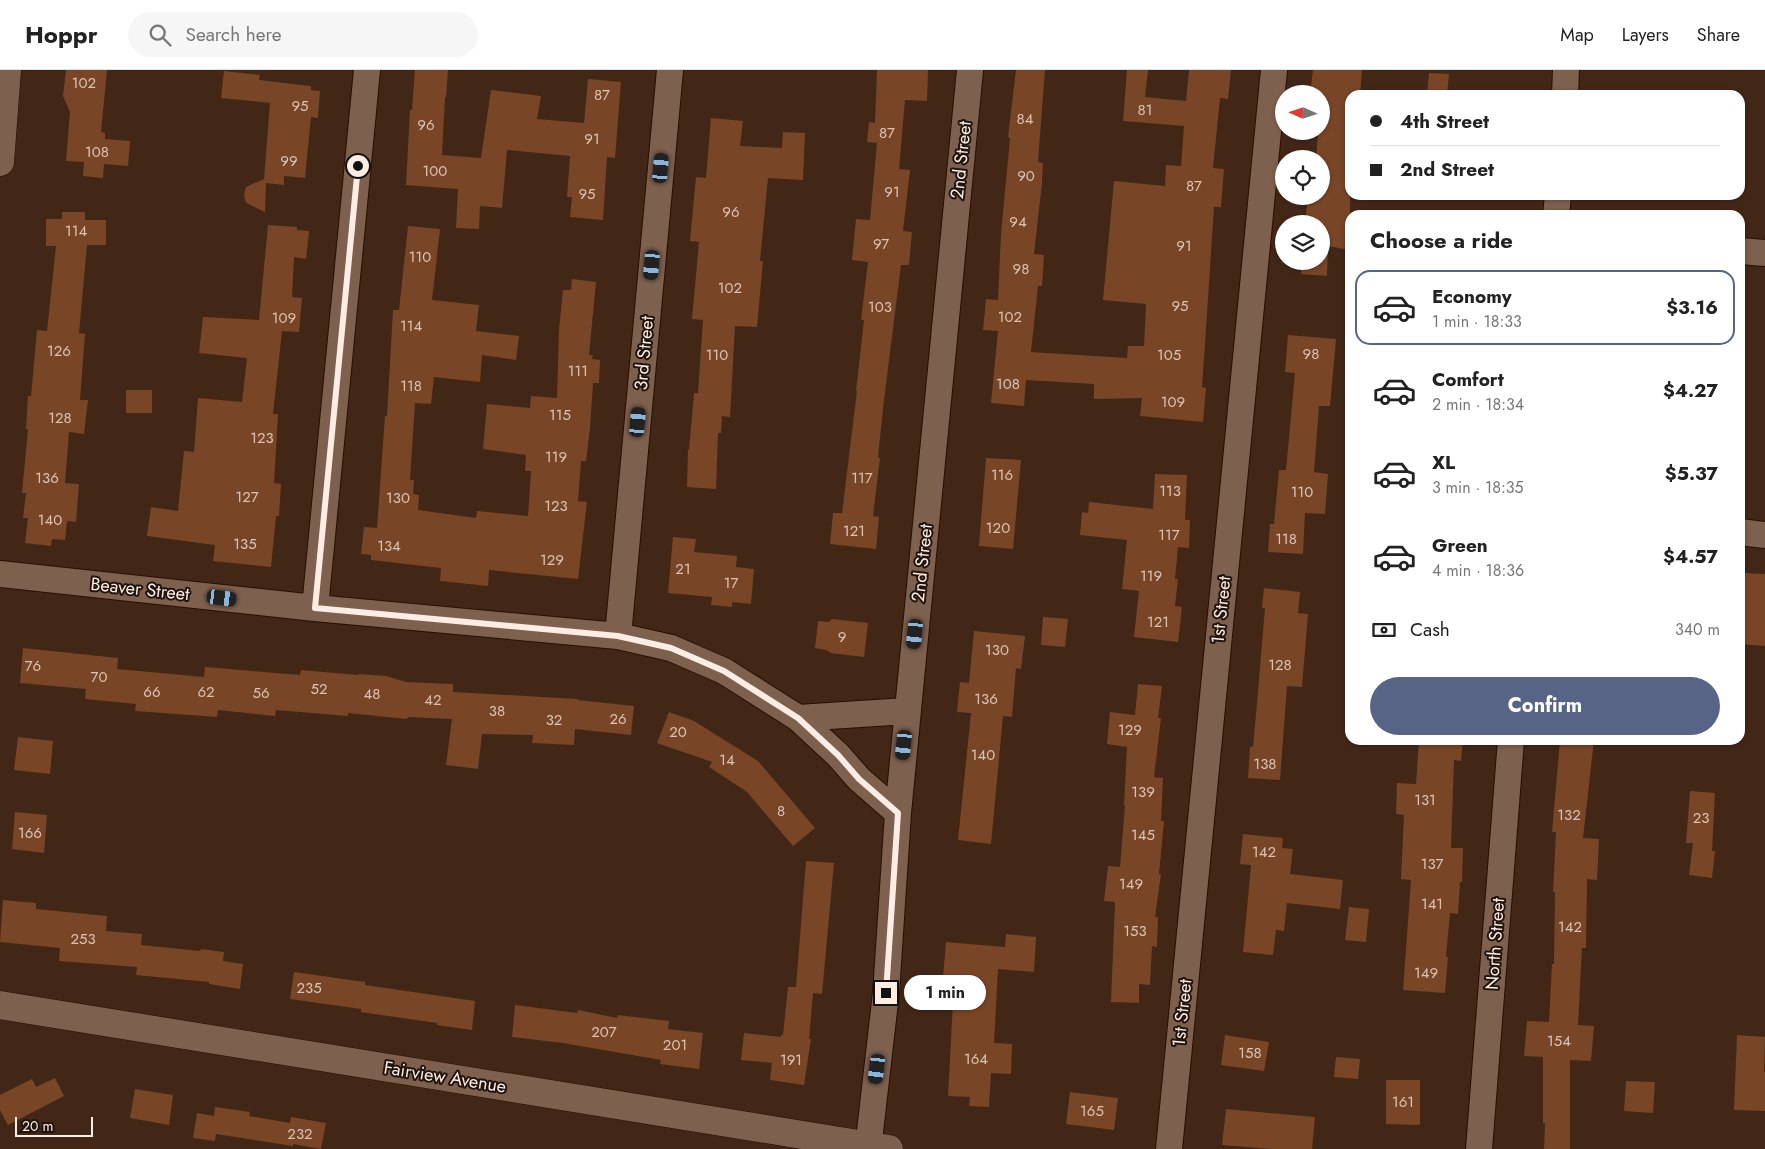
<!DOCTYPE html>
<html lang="en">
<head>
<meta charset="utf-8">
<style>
	body { margin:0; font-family:Jost,sans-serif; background:#f6f6f6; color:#222; height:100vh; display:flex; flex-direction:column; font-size:19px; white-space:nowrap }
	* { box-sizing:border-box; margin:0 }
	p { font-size:16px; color:#767676 }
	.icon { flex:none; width:28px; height:28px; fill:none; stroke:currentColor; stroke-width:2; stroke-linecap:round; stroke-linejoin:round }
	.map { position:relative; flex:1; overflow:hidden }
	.sheet { position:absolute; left:1345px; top:140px; width:400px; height:535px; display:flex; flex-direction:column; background:#fff; border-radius:15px; box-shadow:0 1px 4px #0004 }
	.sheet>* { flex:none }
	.banner { position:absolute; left:1345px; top:20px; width:400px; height:110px; border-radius:15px; box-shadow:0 1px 4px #0004; display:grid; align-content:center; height:110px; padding:0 25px; background:#fff }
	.needle { width:32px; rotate:273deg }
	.fabs { position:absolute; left:1275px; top:15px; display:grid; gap:10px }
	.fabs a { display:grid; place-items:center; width:55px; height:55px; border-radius:50%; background:#fff; box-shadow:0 1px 4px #0004; font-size:25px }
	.scale { position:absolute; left:15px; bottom:12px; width:78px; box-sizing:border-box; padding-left:5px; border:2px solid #ffece2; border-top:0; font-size:14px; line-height:18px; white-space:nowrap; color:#ffece2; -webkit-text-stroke:4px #20140d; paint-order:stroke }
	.end { position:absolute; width:22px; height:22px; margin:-11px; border:6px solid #ffece2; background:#111; box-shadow:0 0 0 2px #111 }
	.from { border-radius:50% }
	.bubble { position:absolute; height:35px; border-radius:18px; background:#fff; box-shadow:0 1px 4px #0004; font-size:16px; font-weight:700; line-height:35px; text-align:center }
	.car { position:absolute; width:15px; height:30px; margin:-15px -8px; border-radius:6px; box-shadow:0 0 4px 1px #0007; background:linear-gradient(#222 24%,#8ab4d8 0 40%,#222 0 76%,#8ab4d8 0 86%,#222 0) }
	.banner b { display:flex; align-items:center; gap:18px; height:48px; font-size:19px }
	.banner b+b { border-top:1px solid #e0e0e0 }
	.banner i { width:12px; height:12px; background:#222 }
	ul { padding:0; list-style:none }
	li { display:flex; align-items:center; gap:15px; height:75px; margin:0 10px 8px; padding:0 15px; border:2px solid transparent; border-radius:15px }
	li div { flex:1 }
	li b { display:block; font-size:19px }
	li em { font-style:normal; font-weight:700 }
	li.on { border-color:#586485 }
	li>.icon { width:45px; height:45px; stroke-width:1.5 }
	h2 { padding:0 25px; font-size:22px; line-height:60px }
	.pay { display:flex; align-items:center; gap:12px; height:55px; padding:0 25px; font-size:19px }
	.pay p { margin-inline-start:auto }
	.action { display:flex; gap:10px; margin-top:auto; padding:10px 25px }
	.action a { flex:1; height:58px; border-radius:30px; background:#586485; color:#fff; font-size:20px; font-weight:700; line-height:58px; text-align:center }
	header { display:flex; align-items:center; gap:30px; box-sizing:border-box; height:70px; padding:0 25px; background:#fff; border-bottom:1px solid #e0e0e0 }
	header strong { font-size:24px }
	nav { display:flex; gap:28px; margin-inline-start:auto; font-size:18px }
	.search { width:350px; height:45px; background:#f6f6f6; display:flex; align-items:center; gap:12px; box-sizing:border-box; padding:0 18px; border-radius:28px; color:#767676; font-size:19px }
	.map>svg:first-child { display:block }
</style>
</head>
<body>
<header>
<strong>Hoppr</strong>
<div class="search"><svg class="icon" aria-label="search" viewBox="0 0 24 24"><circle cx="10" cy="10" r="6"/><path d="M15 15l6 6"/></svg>Search here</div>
<nav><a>Map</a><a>Layers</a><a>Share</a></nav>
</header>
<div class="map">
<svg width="1765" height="1079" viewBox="0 0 1765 1079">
	<rect width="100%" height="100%" fill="#422717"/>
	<!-- building -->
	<path fill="#784526" d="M66,0H107L101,62L105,63V69L130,71L128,96L104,94L103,108L83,106L84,92L66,91L70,42L63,26Z
		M415,0H448L446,28L445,27L442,85L481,88L491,20L541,26L537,49L584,53L588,9L621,12L615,88L607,87L603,150L570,147L572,127H567L570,86L507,80L502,138L480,136L479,159L456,158L458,119L406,115L410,40H412Z
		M877,0H928L927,31L905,30L899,99L910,100L903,161L912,162L909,195H901L884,330L878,387L880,388L873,446L879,447L876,479L830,474L833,443H842L857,321H856L864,250H861L868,192L852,190L856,149L870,150L877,73L867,72L869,52L875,53Z
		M1016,0H1045L1038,92L1043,93L1042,113L1034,184L1044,185L1042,216H1038L1031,282L1127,288L1128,276H1144L1146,234L1103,230L1114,111L1165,116L1166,95L1181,96L1184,56L1123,51L1127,0H1148L1145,27L1186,31L1189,0H1231L1228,29L1220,28L1213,98L1224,99L1221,137H1214L1205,274L1202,317L1206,318L1203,352L1140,346L1142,328L1094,329V314L1026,310L1024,336L991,333L998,261L983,260L986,229L998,230L1001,164L1010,68L1008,67Z
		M1313,0H1362L1360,25H1350V180L1328,176L1327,206L1301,204L1302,191H1321V154H1305L1308,126H1321V89H1316L1318,64L1307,63V61H1321V24H1310Z
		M224,1L260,5L259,10L311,16V20L320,21L318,48L311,47L305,108L284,106V115L266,113L265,142L246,133L244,125L246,117L264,109L270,33L221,28Z
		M1429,3L1449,4L1447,25H1427Z
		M711,48L743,51L740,76L782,78L783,62L805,63L803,110L768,108L760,191H763L757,257L735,256L730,347L722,346L721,363H718L716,419L687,417L688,380H689L694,323H698L703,250L692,249L699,172L690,171L696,107L706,108Z
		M62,142H85V150H106V175H87L79,263L85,264L80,330H88L84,364L69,362L65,413L79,414L76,452L67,451L65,470L52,469L51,476L25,473L28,448H23L26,423H22L28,359H26L28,326H31L37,260L47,261L56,176H46V149H62Z
		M268,155L297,157V160L309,161L306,189L294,187L292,227L302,228L299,262L282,261L273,344H278L274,413L281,414L279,446H276L271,497L213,491L215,475L147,466L151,437L178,441L184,381L194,382L198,328L242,332L247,288L199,283L203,247L259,250Z
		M408,156L440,159L432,230L479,235L476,261L519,266L516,290L482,285L480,312L434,307L431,334L415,333L410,410H414L413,424L419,425L418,440L476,448L477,441L528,446L531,401H525L526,385L483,379L487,334L530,338L531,326L557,328L559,260L563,220H571L572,209L596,212L589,285H593L592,289L600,290L599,313H593L590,358L586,391H581L578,431L587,432L578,509L489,500L488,516L440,511L441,498L371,490V485L361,484L364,457L377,458L385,346H387L393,240H399Z
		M1288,265L1336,269L1330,336H1319L1314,402L1328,404L1325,444L1305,443L1303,484L1268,482L1270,454H1274L1279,400H1286L1295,303L1285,302Z
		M126,320H152V343H126Z
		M986,388L1021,390L1013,479L979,476Z
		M1155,404L1187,405L1185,450H1190L1189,478L1178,477L1175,509H1178L1175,536L1182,537L1178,572L1134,567L1139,521L1122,519L1127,470L1080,465L1082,442L1088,443L1089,432L1153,439Z
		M673,467L696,469L694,482L737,486L736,497L754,499L751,534L732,532V537L711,535L712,527L668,523Z
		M1745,503L1765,504V576L1740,574Z
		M1264,518L1300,522L1298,543L1308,544L1302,617L1287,616L1280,710L1248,708L1250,677H1253L1257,633L1265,538H1262Z
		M1043,547L1068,549L1065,577L1041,575Z
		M832,549L868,553L864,587L831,583L826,580L815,578L818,551L829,552Z
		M974,561L1025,566L1021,599L1016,598L1012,647L1003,646L991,774L958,770L971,643L957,642L960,612L969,613Z
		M23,578L118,588L117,599L204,607L205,597L300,605L301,600L358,605V604L386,606L406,612L453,614V622L578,629L577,630L634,636L631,665L575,659L574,675L532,673L533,665L482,664L478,699L446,695L452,649L408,647L407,649L348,643V646L276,640L275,646L218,640L217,647L135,641L136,634L85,629L86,619L20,613Z
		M1138,614L1162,616L1158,648H1161L1154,707L1163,708L1161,751H1164L1159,804H1161L1155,847H1158L1157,877L1152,876L1150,915L1139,914V933L1111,932L1115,832L1104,831L1108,796L1120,797L1125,735H1124L1127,677L1107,674L1110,642L1135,645Z
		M669,642L694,651L758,691L815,758L793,776L747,722L709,697L712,692L657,673Z
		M18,667L53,671L50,704L14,700Z
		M1419,670H1463L1461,691L1454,690L1451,778H1463L1462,812H1460L1458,844L1450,843L1446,887H1448L1445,923L1403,920L1411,810L1401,809L1404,745L1396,744L1397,713L1416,714Z
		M1560,670H1594L1583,768L1599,769L1597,810L1587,809L1586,878H1582L1578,955L1594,956L1591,991L1570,990V1079H1544L1545,1053H1543V987L1524,986L1527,951L1549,952L1552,894H1554L1555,822H1553L1556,762H1552Z
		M1690,721L1715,723L1712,781H1715L1712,808L1689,805L1693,773H1686Z
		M15,742L47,745L44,783L12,779Z
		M1243,764L1283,768L1282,778L1293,779L1290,804L1343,810L1340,839L1287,833L1284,861L1276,860L1273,885L1243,882L1251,795L1240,794Z
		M806,791L834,793L822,924L813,923L809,969H811L804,1015L770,1010L772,993L741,990L744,963L781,967V965H783L788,917H796Z
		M3,830L36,833V839L107,846L106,861L142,864L141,875L200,881L201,879L224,882L223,891L243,894L240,919L209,914V912L136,905L137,897L59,891L60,878L0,872Z
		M1349,837L1369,839L1366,872L1345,870Z
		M1006,864L1036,867L1034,902L998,899L994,973L1012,974L1011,1004L991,1003L989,1037L969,1036L970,1027L948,1026L953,933L941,932L946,872L1005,877Z
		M294,902L365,912V915L475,931L472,960L437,955V953L361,942V939L290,929Z
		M515,935L577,943L578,940L617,948L618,945L669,951L668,959L703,963L699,999L660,994L661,990L563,973L512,967Z
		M1225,965L1269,972L1264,1001L1221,995Z
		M1737,965L1765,967L1764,1002H1765V1041L1734,1040Z
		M1336,987L1360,989L1358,1009L1334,1007Z
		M55,1008L64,1026L8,1055L0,1040V1025L32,1009L36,1017Z
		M1386,1010H1420V1055L1386,1054Z
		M1626,1011L1655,1012L1653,1043L1624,1041Z
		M135,1019L173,1025L169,1055L130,1048Z
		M1070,1022L1118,1028L1114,1060L1066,1054Z
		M215,1037L250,1042L249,1046L290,1053L291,1047L326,1053L321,1079L293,1074V1076L216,1064L215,1071L193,1068L197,1043L214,1046Z
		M1226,1039L1315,1047L1312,1079H1272L1222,1075Z"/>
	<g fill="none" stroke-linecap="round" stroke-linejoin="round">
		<!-- street casing -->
		<g stroke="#280f02" stroke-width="28">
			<path id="street" d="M1565,25L1566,0
				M1556,145L1558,125
				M1740,181L1765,183
				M1740,462L1765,465
				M0,504L315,538L618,566L671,578L724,601L798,648L838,685L859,709L898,743
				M315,538L367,0
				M618,566L670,0
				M798,648L907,641
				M868,1079L886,923L898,743L970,0
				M1169,1079L1274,0
				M1479,1079L1511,670"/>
		</g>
		<!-- secondary casing -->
		<g stroke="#280f02" stroke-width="29">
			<path id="secondary" d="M0,92L7,0
				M0,935L889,1079"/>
		</g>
		<!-- street -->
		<use href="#street" stroke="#7e604e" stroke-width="26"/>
		<!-- secondary -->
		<use href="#secondary" stroke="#7e604e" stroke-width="28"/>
	</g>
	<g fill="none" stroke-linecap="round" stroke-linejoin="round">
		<!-- route -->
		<path stroke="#ffece2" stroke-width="6" d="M358,96L315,538L618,566L671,578L724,601L798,648L838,685L859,709L898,743L886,923"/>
	</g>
	<g text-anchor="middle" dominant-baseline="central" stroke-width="4" stroke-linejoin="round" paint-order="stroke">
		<!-- number labels -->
		<g font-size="15" fill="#ddc2b3">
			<text x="84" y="13">102</text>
			<text x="602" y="25">87</text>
			<text x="300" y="36">95</text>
			<text x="1145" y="40">81</text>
			<text x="1025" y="49">84</text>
			<text x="426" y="55">96</text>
			<text x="887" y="63">87</text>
			<text x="592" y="69">91</text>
			<text x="97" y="82">108</text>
			<text x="289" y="91">99</text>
			<text x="435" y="101">100</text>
			<text x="1026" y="106">90</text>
			<text x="1194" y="116">87</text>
			<text x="892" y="122">91</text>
			<text x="587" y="124">95</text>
			<text x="731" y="142">96</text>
			<text x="1018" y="152">94</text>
			<text x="76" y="161">114</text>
			<text x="881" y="174">97</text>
			<text x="1184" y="176">91</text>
			<text x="420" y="187">110</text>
			<text x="1021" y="199">98</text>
			<text x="730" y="218">102</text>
			<text x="1180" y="236">95</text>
			<text x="880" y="237">103</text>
			<text x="1010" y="247">102</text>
			<text x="284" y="248">109</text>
			<text x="411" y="256">114</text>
			<text x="59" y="281">126</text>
			<text x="1311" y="284">98</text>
			<text x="717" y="285">110</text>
			<text x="1169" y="285">105</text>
			<text x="578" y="301">111</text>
			<text x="1008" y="314">108</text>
			<text x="411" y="316">118</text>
			<text x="1173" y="332">109</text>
			<text x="560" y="345">115</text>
			<text x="60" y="348">128</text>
			<text x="262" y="368">123</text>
			<text x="556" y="387">119</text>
			<text x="1002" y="405">116</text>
			<text x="47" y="408">136</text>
			<text x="862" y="408">117</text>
			<text x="1170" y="421">113</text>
			<text x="1302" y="422">110</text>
			<text x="247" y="427">127</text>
			<text x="398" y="428">130</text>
			<text x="556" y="436">123</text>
			<text x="50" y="450">140</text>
			<text x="998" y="458">120</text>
			<text x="854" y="461">121</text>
			<text x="1169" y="465">117</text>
			<text x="1286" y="469">118</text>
			<text x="245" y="474">135</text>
			<text x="389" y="476">134</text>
			<text x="552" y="490">129</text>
			<text x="683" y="499">21</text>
			<text x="1151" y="506">119</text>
			<text x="731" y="513">17</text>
			<text x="1158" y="552">121</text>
			<text x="842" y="567">9</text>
			<text x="997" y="580">130</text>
			<text x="1280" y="595">128</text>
			<text x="33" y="596">76</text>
			<text x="99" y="607">70</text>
			<text x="319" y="619">52</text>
			<text x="152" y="622">66</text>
			<text x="206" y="622">62</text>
			<text x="261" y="623">56</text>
			<text x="372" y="624">48</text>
			<text x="986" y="629">136</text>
			<text x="433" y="630">42</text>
			<text x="497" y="641">38</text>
			<text x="618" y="649">26</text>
			<text x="554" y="650">32</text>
			<text x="1130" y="660">129</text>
			<text x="678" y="662">20</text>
			<text x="983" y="685">140</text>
			<text x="727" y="690">14</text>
			<text x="1265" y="694">138</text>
			<text x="1143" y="722">139</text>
			<text x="1425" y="730">131</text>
			<text x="781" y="741">8</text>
			<text x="1569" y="745">132</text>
			<text x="1701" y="748">23</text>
			<text x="30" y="763">166</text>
			<text x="1143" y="765">145</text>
			<text x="1264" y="782">142</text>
			<text x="1432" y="794">137</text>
			<text x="1131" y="814">149</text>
			<text x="1432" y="834">141</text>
			<text x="1570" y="857">142</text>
			<text x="1135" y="861">153</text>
			<text x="83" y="869">253</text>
			<text x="1426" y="903">149</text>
			<text x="309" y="918">235</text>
			<text x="604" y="962">207</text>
			<text x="1559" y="971">154</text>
			<text x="675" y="975">201</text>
			<text x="1250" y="983">158</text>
			<text x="976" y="989">164</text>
			<text x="791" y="990">191</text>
			<text x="1403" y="1032">161</text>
			<text x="1092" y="1041">165</text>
			<text x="300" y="1064">232</text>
		</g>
		<!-- street labels -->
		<g font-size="18" fill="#ffece2" stroke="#20140d">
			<text transform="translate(961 90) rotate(-84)">2nd Street</text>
			<text transform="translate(644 283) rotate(-85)">3rd Street</text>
			<text transform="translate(922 493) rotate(-84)">2nd Street</text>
			<text transform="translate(140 519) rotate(6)">Beaver Street</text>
			<text transform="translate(1221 540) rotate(-84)">1st Street</text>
			<text transform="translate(1495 874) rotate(-86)">North Street</text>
			<text transform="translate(1182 943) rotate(-84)">1st Street</text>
			<text transform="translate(445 1007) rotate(9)">Fairview Avenue</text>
		</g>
	</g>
</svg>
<div class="fabs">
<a><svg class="needle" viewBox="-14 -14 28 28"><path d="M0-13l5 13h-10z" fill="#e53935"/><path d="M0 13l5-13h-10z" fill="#767676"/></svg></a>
<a><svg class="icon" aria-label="locate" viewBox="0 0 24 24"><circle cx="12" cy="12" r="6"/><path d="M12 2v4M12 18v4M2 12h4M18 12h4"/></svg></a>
<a><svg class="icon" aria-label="layers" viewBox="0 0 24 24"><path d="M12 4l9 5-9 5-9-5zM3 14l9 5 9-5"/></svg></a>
</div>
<div class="scale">20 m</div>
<i class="end from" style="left:358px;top:96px"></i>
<i class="end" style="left:886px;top:923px"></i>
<div class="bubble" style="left:904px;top:905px;width:82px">1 min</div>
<i class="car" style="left:661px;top:98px;rotate:5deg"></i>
<i class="car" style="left:652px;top:195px;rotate:185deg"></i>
<i class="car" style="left:638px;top:352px;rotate:5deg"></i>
<i class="car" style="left:222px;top:528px;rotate:97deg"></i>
<i class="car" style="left:915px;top:564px;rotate:186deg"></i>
<i class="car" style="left:904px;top:675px;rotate:186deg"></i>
<i class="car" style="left:877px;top:999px;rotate:187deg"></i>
<div class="banner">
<b><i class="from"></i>4th Street</b>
<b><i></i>2nd Street</b>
</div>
<section class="sheet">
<h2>Choose a ride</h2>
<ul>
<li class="on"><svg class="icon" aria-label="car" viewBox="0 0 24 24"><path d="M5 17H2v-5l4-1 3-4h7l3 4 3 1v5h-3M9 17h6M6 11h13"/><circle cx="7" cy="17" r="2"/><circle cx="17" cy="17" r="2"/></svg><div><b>Economy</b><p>1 min · 18:33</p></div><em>$3.16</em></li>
<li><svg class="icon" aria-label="car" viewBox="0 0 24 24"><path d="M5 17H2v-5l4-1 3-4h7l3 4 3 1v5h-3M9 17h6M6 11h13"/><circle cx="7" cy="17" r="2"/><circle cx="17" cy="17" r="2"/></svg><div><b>Comfort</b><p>2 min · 18:34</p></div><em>$4.27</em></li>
<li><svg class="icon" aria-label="car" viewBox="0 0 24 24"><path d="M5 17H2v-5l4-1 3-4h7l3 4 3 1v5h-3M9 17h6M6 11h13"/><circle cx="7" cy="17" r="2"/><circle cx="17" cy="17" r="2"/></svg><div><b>XL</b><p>3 min · 18:35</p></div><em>$5.37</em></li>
<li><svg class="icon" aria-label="car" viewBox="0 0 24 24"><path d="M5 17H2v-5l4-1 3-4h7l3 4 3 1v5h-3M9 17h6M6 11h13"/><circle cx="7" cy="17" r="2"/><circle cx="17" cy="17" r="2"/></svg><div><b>Green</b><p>4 min · 18:36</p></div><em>$4.57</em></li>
</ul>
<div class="pay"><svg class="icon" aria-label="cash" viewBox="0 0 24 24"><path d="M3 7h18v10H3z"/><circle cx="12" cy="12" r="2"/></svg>Cash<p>340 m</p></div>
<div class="action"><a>Confirm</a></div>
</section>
</div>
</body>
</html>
